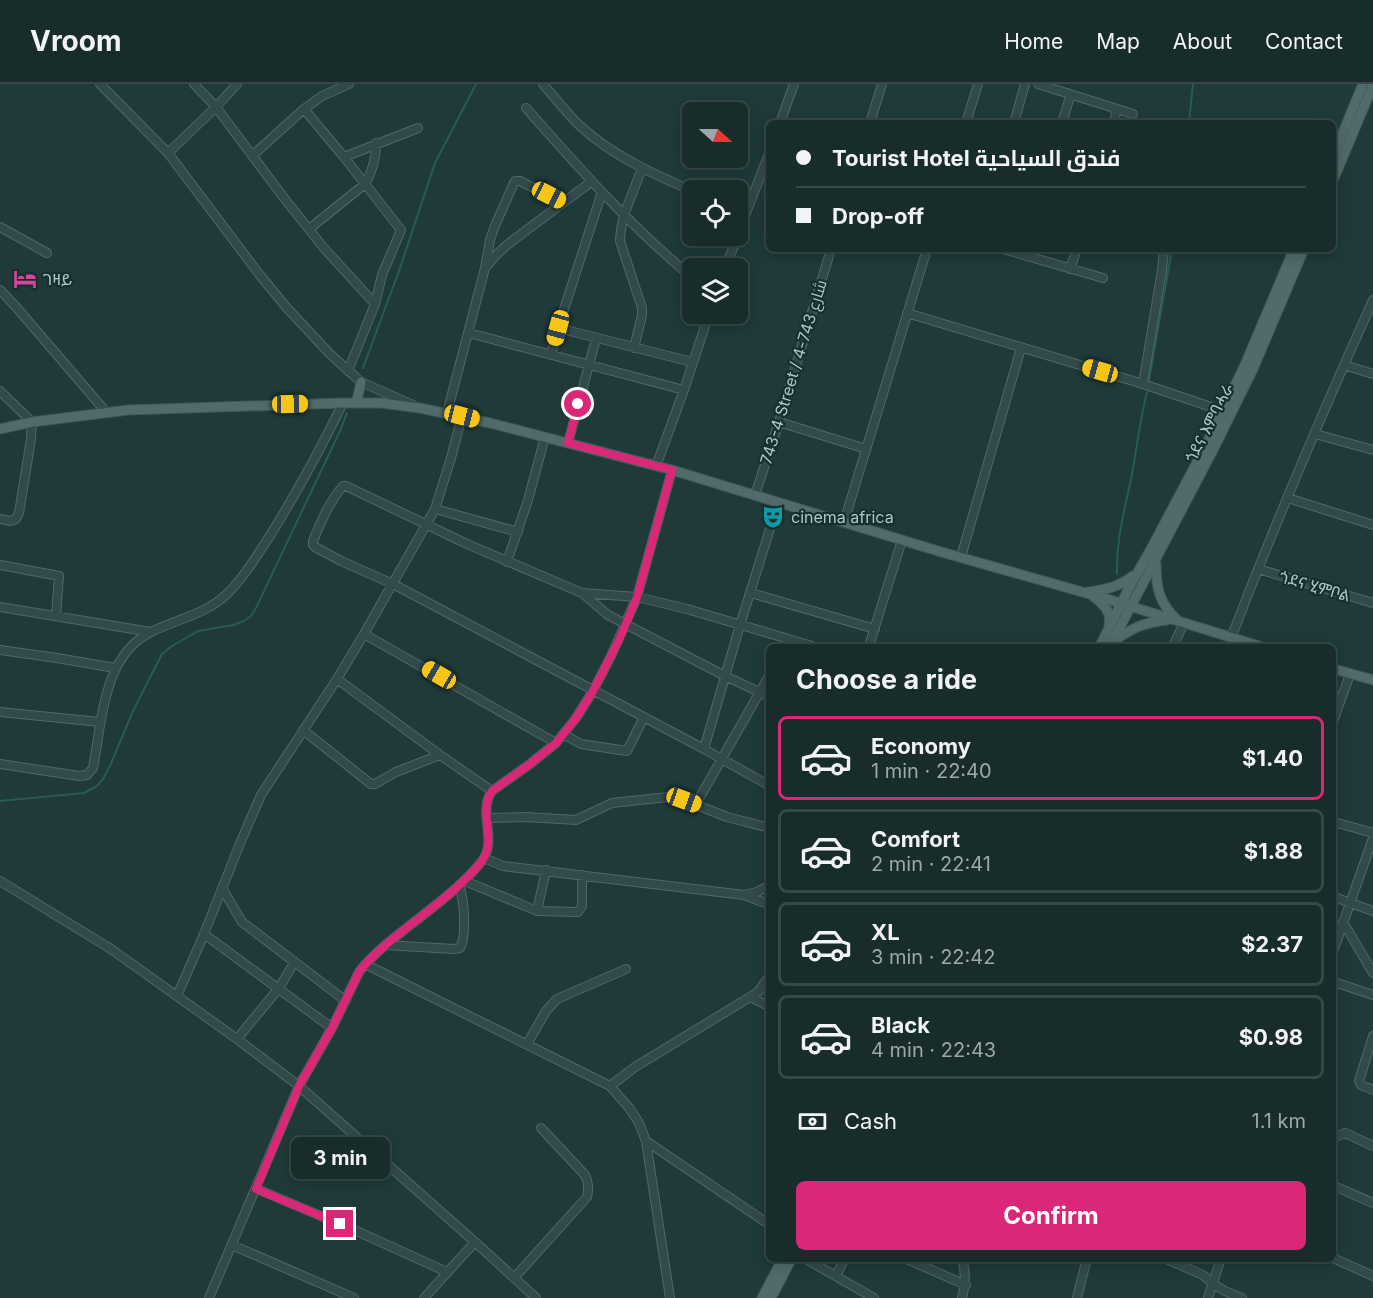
<!DOCTYPE html>
<html lang="en">
<head>
<meta charset="utf-8">
<style>
	body { margin:0; font-family:Inter,Cairo,"Noto Sans Ethiopic",sans-serif; background:#243837; color:#f1f3f6; height:100vh; display:flex; flex-direction:column; font-size:22px; white-space:nowrap }
	* { box-sizing:border-box; margin:0 }
	p { font-size:20px; color:#9ea7a9 }
	.icon { flex:none; width:33px; height:33px; fill:none; stroke:currentColor; stroke-width:2; stroke-linecap:round; stroke-linejoin:round }
	.map { position:relative; flex:1; overflow:hidden }
	.sheet { position:absolute; left:766px; top:560px; width:570px; height:618px; display:flex; flex-direction:column; background:#172c2b; border-radius:9px; box-shadow:0 3px 15px #0003,0 0 0 2px #364847 }
	.sheet>* { flex:none }
	.guide { position:absolute; left:766px; top:36px; width:570px; height:132px; border-radius:9px; box-shadow:0 3px 15px #0003,0 0 0 2px #364847; display:grid; align-content:center; height:132px; padding:0 30px; background:#172c2b }
	.needle { width:39px; rotate:111deg }
	.buttons { position:absolute; left:682px; top:18px; display:grid; gap:12px }
	.buttons a { display:grid; place-items:center; width:66px; height:66px; border-radius:9px; background:#172c2b; box-shadow:0 3px 15px #0003,0 0 0 2px #364847; font-size:30px }
	.end { position:absolute; width:27px; height:27px; margin:-14px; border:8px solid #db2777; background:#fff; box-shadow:0 0 0 3px #fff }
	.from { border-radius:50% }
	.bubble { position:absolute; height:42px; border-radius:9px; background:#172c2b; box-shadow:0 3px 15px #0003,0 0 0 2px #364847; font-size:20px; font-weight:700; line-height:42px; text-align:center }
	.car { position:absolute; width:18px; height:36px; margin:-18px -9px; border-radius:8px; box-shadow:0 0 4px 2px #0007; background:linear-gradient(#f5c518 24%,#345 0 40%,#f5c518 0 76%,#345 0 86%,#f5c518 0) }
	.guide b { display:flex; align-items:center; gap:21px; height:57px; font-size:22px }
	.guide b+b { border-top:2px solid #364847 }
	.guide i { width:15px; height:15px; background:#f1f3f6 }
	ul { padding:0; list-style:none }
	li { display:flex; align-items:center; gap:18px; height:84px; margin:0 12px 9px; padding:0 18px; border:3px solid #364847; border-radius:9px }
	li div { flex:1 }
	li b { display:block; font-size:22px }
	li em { font-style:normal; font-weight:700 }
	li.active { border-color:#db2777 }
	li>.icon { width:54px; height:54px; stroke-width:1.5 }
	h2 { padding:0 30px; font-size:27px; line-height:72px }
	.pay { display:flex; align-items:center; gap:15px; height:66px; padding:0 30px; font-size:22px }
	.pay p { margin-inline-start:auto }
	.primary-button { display:flex; gap:12px; margin-top:auto; padding:12px 30px }
	.primary-button a { flex:1; height:69px; border-radius:9px; background:#db2777; color:#fff; font-size:24px; font-weight:700; line-height:69px; text-align:center }
	header { display:flex; align-items:center; gap:36px; box-sizing:border-box; height:84px; padding:0 30px; background:#172c2b; border-bottom:2px solid #364847 }
	header strong { font-size:28px }
	nav { display:flex; gap:33px; margin-inline-start:auto; font-size:21px }
	.map>svg:first-child { display:block }
</style>
</head>
<body>
<header>
<strong>Vroom</strong>
<nav><a>Home</a><a>Map</a><a>About</a><a>Contact</a></nav>
</header>
<div class="map">
<svg width="1373" height="1214" viewBox="0 0 1373 1214">
	<rect width="100%" height="100%" fill="#1f3a39"/>
	<g fill="none" stroke-linecap="round" stroke-linejoin="round">
		<!-- stream -->
		<path stroke="#2a5a58" stroke-width="2" d="M1189,39L1193,0
			M363,284L399,187L435,79L476,0
			M1149,296L1172,165
			M1117,490C1116,454 1125,425 1132,390C1137,363 1140,335 1147,308
			M0,717L84,709L97,702L103,695L110,682L133,627L162,570L172,562L198,547L233,541L244,537L251,532L256,524L340,347L347,329"/>
		<!-- minor casing -->
		<g stroke="#506868" stroke-width="10">
			<path id="minor" d="M100,0L168,69L259,190L287,224L329,269L361,298L413,321
				M194,0L216,23L284,114L323,163L375,220
				M543,0C555,14 567,29 580,42C613,72 653,90 693,107
				M1038,0L1114,24L1116,29L1114,39
				M526,24C579,84 631,143 693,194
				M1114,24L1133,30
				M304,25L344,73L401,146L382,191L375,220L348,287
				M780,39L794,0
				M870,39L882,0
				M966,39L978,0
				M1014,39L1025,0
				M1062,39L1069,16
				M168,69L216,23L237,0
				M253,71L304,25L322,12L349,0
				M344,73L418,44
				M0,143L47,169
				M309,145L365,100C373,87 376,75 376,59
				M738,150L770,67
				M1003,165L1103,194
				M486,183L496,171L508,160L591,98
				M725,184L738,152
				M1070,185L1077,165
				M0,206L17,224L106,328
				M907,229L1143,300L1226,328
				M558,244L602,108
				M469,249L684,306
				M634,264L642,231V224L620,157L621,145L624,131L642,84
				M551,271L558,244L692,278
				M1344,281L1373,290
				M1143,300L1162,186L1164,165
				M0,307L32,338L31,355L19,429L16,435L10,437L0,435
				M447,329L485,184L490,156L494,144L513,101L515,97H520L563,119
				M779,338L866,365
				M1315,350L1373,366
				M568,359L596,255
				M656,382L684,306L709,230
				M755,411L779,338L831,165
				M1288,414L1373,441
				M435,425L518,448
				M844,438L927,165
				M961,473L1021,264
				M507,478L528,416L545,353
				M0,481L59,492L56,532
				M1258,485L1373,519
				M582,509L637,513L687,525L812,562
				M751,509L875,545
				M0,523L151,548
				M364,550L556,659
				M1231,554C1275,440 1323,327 1373,216
				M869,562L902,456
				M1173,562L1184,539
				M0,566L57,574L115,584
				M337,595L440,671L492,707
				M770,613L725,592L608,531L582,509L467,460L346,402H343C329,418 321,438 313,457V461L315,463L341,477L393,500L704,665L770,702
				M0,628L100,638
				M1334,635L1350,590
				M303,646L371,700H375L396,688L440,671
				M563,650L581,660L627,667L644,633
				M704,665L740,541L778,419
				M0,680L79,692L87,691L93,684C102,638 103,571 151,548C177,535 207,530 228,509C245,492 258,470 271,450C297,408 321,364 343,319
				M696,720L770,590
				M487,734L527,733L576,736L612,719L668,713L684,716L727,733L770,744
				M1334,738L1373,749
				M484,774L503,782L744,811L770,821
				M0,797L111,865L237,955L299,1002L475,1158L536,1214
				M465,797L537,827L578,828L582,822V791
				M222,804L242,838L346,917
				M744,811L757,808L770,801
				M1334,813L1373,827
				M537,827L546,786
				M1343,838L1373,889
				M204,850L332,944
				M385,861L454,865L460,864C467,852 464,814 459,801
				M1334,865L1373,754
				M365,880L610,1002L635,983L750,913L758,908L770,891
				M1334,898L1373,911
				M177,912L204,850L241,757L261,711L337,595L364,550L435,425L451,374L462,332
				M750,913L770,923
				M1373,952L1359,997L1361,1001L1373,1006
				M237,955L279,904L294,879
				M527,960L546,927L557,915L626,885
				M610,1002L630,1025L639,1039L646,1057L670,1214
				M1334,1051L1338,1052L1345,1049L1373,1062
				M646,1057L770,1141
				M1334,1102L1373,1119
				M257,1105L361,1149L447,1188
				M232,1161L354,1214
				M804,1174L874,1214
				M904,1174L966,1201
				M962,1174C966,1189 966,1200 962,1214
				M1164,1174L1203,1191L1213,1200L1225,1207L1242,1214
				M1333,1174L1373,1192
				M836,1192L845,1174
				M514,1194L587,1113C589,1105 589,1099 585,1091L541,1044
				M209,1214L299,1002L332,944L359,888C370,873 385,861 399,850C427,827 459,806 482,777C498,756 477,728 492,707L530,680L556,659L576,634L593,607L611,572L637,513L672,386
				M424,1214L475,1158
				M1077,1214L1087,1174
				M1208,1214L1221,1174"/>
		</g>
		<!-- major casing -->
		<g stroke="#3f5756" stroke-width="11">
			<path id="major" d="M1334,70L1363,0
				M1334,94L1373,1
				M356,319L358,312L361,298
				M0,345L32,338L128,326L343,319H381L420,324L490,339L672,386L938,467L1107,515L1259,562
				M1156,480C1156,504 1159,518 1176,535
				M1088,508C1106,505 1117,504 1133,492
				M1094,513C1104,521 1112,528 1109,541
				M1114,557C1132,544 1145,538 1167,536
				M1100,562L1130,502L1151,465L1204,365L1245,281L1294,165
				M1110,562L1212,368L1253,285L1304,165
				M1334,585L1373,596
				M762,1214L783,1174
				M771,1214L792,1174"/>
		</g>
		<!-- minor -->
		<use href="#minor" stroke="#334a4a" stroke-width="8"/>
		<!-- major -->
		<use href="#major" stroke="#516b6a" stroke-width="9"/>
	</g>
	<g fill="none" stroke-linecap="round" stroke-linejoin="round">
		<!-- route -->
		<path stroke="#db2777" stroke-width="8" d="M340,1140L256,1105L299,1002L332,944L359,888C370,873 385,861 399,850C427,827 459,806 482,777C498,755 477,728 492,707L530,680L556,659L576,634L593,607L619,556L637,513L672,386L568,359L578,320"/>
	</g>
	<!-- icons -->
	<defs>
		<g id="hotel-bare" transform="scale(1.8)"><path d="M-6-4.5h1.5V1H6V5H4.5V3h-9V5H-6ZM-4 0a1.8 1.8 0 1 1 3.6 0ZM.5 0V-2.5h3Q6-2.5 6 0Z" fill="#d1479c" stroke="#182f2e" stroke-width="2.5" paint-order="stroke"/></g>
		<g id="theatre-bare" transform="scale(1.8)"><path d="M-5-5.5Q0-4 5-5.5V0Q5 5 0 6Q-5 5-5 0ZM-3.3-2.5H-1v1.5H-3.3ZM1-2.5H3.3v1.5H1ZM-2.8 1Q0 5.5 2.8 1Z" fill="#0f9aa8" stroke="#182f2e" stroke-width="2.5" paint-order="stroke"/></g>
	</defs>
	<g fill-rule="evenodd">
		<use href="#hotel-bare" x="25" y="195"/>
		<use href="#theatre-bare" x="773" y="433"/>
	</g>
	<g text-anchor="middle" dominant-baseline="central" stroke-width="4.5" stroke-linejoin="round" paint-order="stroke">
		<!-- poi labels -->
		<g font-size="16" fill="#adc7c7" stroke="#182f2e" text-anchor="start">
			<text x="43" y="195">ገዛይ</text>
			<text x="791" y="433">cinema africa</text>
		</g>
		<!-- street labels -->
		<g font-size="16" fill="#adc7c7" stroke="#182f2e">
			<text transform="translate(793 288) rotate(-73)">743-4 Street / شارع 743-4</text>
			<text transform="translate(1209 339) rotate(-63)">ጎደና እምባሓራ</text>
			<text transform="translate(1315 502) rotate(16)">ጎደና ሂምቦል</text>
		</g>
	</g>
</svg>
<div class="buttons">
<a><svg class="needle" viewBox="-14 -14 28 28"><path d="M0-13l5 13h-10z" fill="#e53935"/><path d="M0 13l5-13h-10z" fill="#9ea7a9"/></svg></a>
<a><svg class="icon" aria-label="locate" viewBox="0 0 24 24"><circle cx="12" cy="12" r="6"/><path d="M12 2v4M12 18v4M2 12h4M18 12h4"/></svg></a>
<a><svg class="icon" aria-label="layers" viewBox="0 0 24 24"><path d="M12 4l9 5-9 5-9-5zM3 14l9 5 9-5"/></svg></a>
</div>
<i class="end from" style="left:578px;top:320px"></i>
<i class="end" style="left:340px;top:1140px"></i>
<div class="bubble" style="left:291px;top:1053px;width:99px">3 min</div>
<i class="car" style="left:549px;top:111px;rotate:117deg"></i>
<i class="car" style="left:558px;top:244px;rotate:195deg"></i>
<i class="car" style="left:1100px;top:287px;rotate:286deg"></i>
<i class="car" style="left:290px;top:320px;rotate:89deg"></i>
<i class="car" style="left:462px;top:332px;rotate:104deg"></i>
<i class="car" style="left:439px;top:591px;rotate:300deg"></i>
<i class="car" style="left:684px;top:716px;rotate:110deg"></i>
<div class="guide">
<b><i class="from"></i>Tourist Hotel فندق السياحية</b>
<b><i></i>Drop-off</b>
</div>
<section class="sheet">
<h2>Choose a ride</h2>
<ul>
<li class="active"><svg class="icon" aria-label="car" viewBox="0 0 24 24"><path d="M5 17H2v-5l4-1 3-4h7l3 4 3 1v5h-3M9 17h6M6 11h13"/><circle cx="7" cy="17" r="2"/><circle cx="17" cy="17" r="2"/></svg><div><b>Economy</b><p>1 min · 22:40</p></div><em>$1.40</em></li>
<li><svg class="icon" aria-label="car" viewBox="0 0 24 24"><path d="M5 17H2v-5l4-1 3-4h7l3 4 3 1v5h-3M9 17h6M6 11h13"/><circle cx="7" cy="17" r="2"/><circle cx="17" cy="17" r="2"/></svg><div><b>Comfort</b><p>2 min · 22:41</p></div><em>$1.88</em></li>
<li><svg class="icon" aria-label="car" viewBox="0 0 24 24"><path d="M5 17H2v-5l4-1 3-4h7l3 4 3 1v5h-3M9 17h6M6 11h13"/><circle cx="7" cy="17" r="2"/><circle cx="17" cy="17" r="2"/></svg><div><b>XL</b><p>3 min · 22:42</p></div><em>$2.37</em></li>
<li><svg class="icon" aria-label="car" viewBox="0 0 24 24"><path d="M5 17H2v-5l4-1 3-4h7l3 4 3 1v5h-3M9 17h6M6 11h13"/><circle cx="7" cy="17" r="2"/><circle cx="17" cy="17" r="2"/></svg><div><b>Black</b><p>4 min · 22:43</p></div><em>$0.98</em></li>
</ul>
<div class="pay"><svg class="icon" aria-label="cash" viewBox="0 0 24 24"><path d="M3 7h18v10H3z"/><circle cx="12" cy="12" r="2"/></svg>Cash<p>1.1 km</p></div>
<div class="primary-button"><a>Confirm</a></div>
</section>
</div>
</body>
</html>
